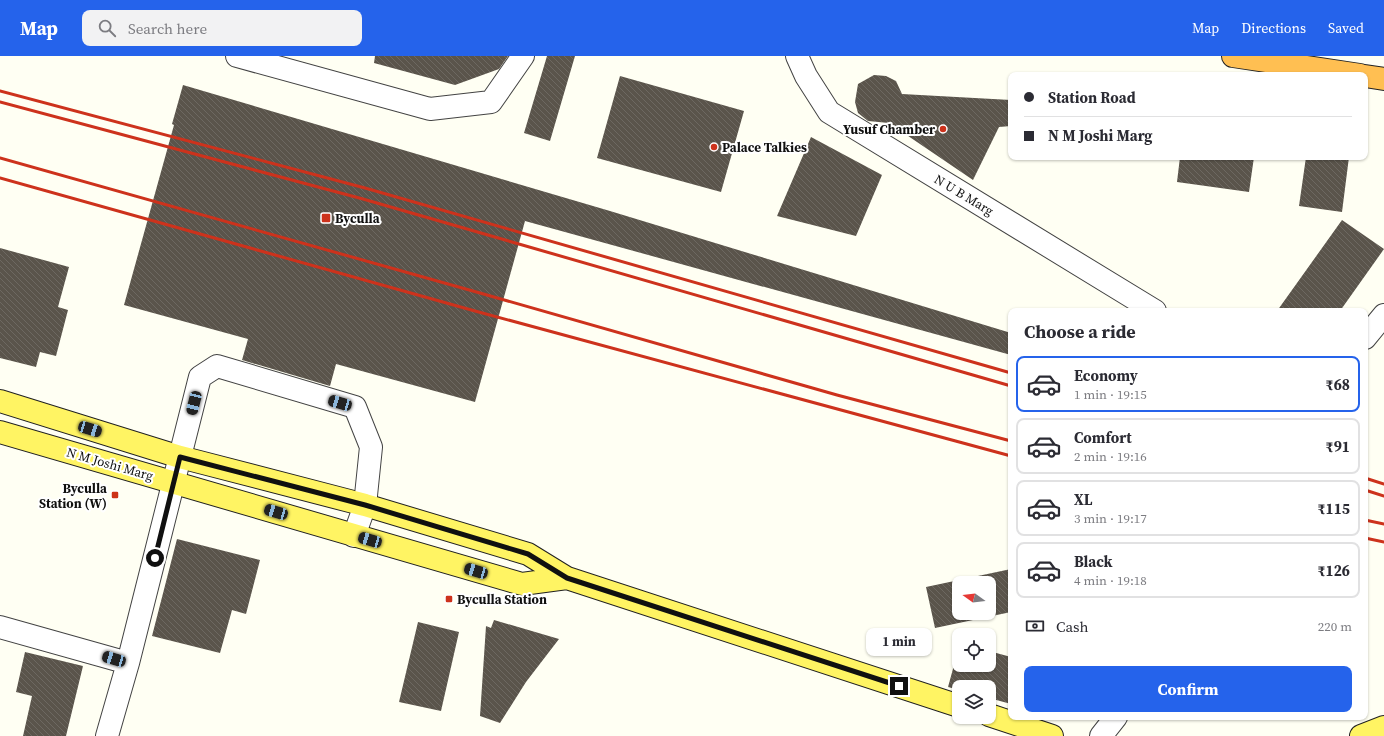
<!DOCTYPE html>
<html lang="en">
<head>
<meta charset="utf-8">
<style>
	body { margin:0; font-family:"Source Serif 4",serif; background:#f2f2f3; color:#2b2b33; height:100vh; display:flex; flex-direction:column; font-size:15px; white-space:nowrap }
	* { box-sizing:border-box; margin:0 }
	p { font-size:13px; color:#7c7c81 }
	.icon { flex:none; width:22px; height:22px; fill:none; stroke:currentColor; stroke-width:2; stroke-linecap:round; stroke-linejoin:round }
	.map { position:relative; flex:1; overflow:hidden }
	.side { position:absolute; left:1008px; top:252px; width:360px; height:412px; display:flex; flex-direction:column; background:#fff; border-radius:8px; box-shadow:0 1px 3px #0004 }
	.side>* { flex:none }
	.hud { position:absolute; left:1008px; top:16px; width:360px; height:88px; border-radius:8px; box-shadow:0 1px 3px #0004; display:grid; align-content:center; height:88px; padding:0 16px; background:#fff }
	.needle { width:26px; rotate:285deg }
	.fabs { position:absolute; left:952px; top:520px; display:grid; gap:8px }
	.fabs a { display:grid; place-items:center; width:44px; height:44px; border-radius:8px; background:#fff; box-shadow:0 1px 3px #0004; font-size:20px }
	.end { position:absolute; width:18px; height:18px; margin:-9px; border:5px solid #101010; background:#fff; box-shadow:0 0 0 2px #fff }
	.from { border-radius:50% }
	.bubble { position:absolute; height:28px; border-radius:8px; background:#fff; box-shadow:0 1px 3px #0004; font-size:13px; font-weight:700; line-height:28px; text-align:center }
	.car { position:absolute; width:12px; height:24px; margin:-12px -6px; border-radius:5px; box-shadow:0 0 3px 1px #0007; background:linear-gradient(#222 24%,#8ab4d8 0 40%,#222 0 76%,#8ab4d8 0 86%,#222 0) }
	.hud b { display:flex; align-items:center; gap:14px; height:38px; font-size:15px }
	.hud b+b { border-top:1px solid #e1e1e2 }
	.hud i { width:10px; height:10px; background:#2b2b33 }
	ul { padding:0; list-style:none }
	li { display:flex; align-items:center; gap:12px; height:56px; margin:0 8px 6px; padding:0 8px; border:2px solid #e1e1e2; border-radius:8px }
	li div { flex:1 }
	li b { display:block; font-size:15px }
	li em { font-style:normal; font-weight:700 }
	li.current { border-color:#2563eb }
	li>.icon { width:36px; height:36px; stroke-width:1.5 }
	h2 { padding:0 16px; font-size:18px; line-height:48px }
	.pay { display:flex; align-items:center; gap:10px; height:44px; padding:0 16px; font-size:15px }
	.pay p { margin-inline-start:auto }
	.primary-button { display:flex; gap:8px; margin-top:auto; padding:8px 16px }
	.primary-button a { flex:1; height:46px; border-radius:8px; background:#2563eb; color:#fff; font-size:16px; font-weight:700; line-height:46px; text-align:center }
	header { display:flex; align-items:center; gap:24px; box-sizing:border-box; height:56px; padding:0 20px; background:#2563eb; color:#fff }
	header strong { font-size:19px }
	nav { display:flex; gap:22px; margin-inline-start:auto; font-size:14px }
	.search { width:280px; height:36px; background:#f2f2f3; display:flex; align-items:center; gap:10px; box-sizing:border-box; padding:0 14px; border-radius:8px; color:#7c7c81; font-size:15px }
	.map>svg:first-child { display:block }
</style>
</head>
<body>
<header>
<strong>Map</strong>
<div class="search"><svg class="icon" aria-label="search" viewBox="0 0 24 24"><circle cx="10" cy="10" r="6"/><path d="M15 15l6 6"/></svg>Search here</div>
<nav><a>Map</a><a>Directions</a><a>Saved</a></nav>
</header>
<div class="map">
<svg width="1384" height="680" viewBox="0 0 1384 680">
	<defs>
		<pattern id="building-back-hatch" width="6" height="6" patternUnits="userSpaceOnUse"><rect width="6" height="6" fill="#5a544b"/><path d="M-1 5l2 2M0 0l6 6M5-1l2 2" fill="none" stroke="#6d6861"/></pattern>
	</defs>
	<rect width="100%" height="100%" fill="#fffff3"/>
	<!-- building -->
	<path fill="url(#building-back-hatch)" fill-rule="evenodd" d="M375,0H508L499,13L455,29L374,7Z
		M547,0H575L550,85L524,77Z
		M874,19L886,20L896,25L902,38L1011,44V70L999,71L973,124L889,67L868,65L858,57L855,46L858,28Z
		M620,20L744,55L721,136L597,102Z
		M183,29L610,155L1011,277V299L525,165L475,346L336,308L330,330L242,304L248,283L124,249L174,69L172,68Z
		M811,81L882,119L856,180L777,160Z
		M1180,101H1254L1249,136L1177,126Z
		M1306,101H1349L1342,156L1299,150Z
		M1342,164L1384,193L1340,255H1277Z
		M0,192L69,211L58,251L68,254L56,300L40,296L36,311L0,302Z
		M177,483L260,504L246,558L232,554L220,597L152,580Z
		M1011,513V556L935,572L926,531ZM959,527H989V557H959Z
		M494,564L559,583L526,626L500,667L480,660L486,570L491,572Z
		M418,566L459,576L441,655L399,646Z
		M959,591V609H989V595L1011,601V648L989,642V631H959V634L948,631Z
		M25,596L83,610L66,680H23L32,640L16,636Z"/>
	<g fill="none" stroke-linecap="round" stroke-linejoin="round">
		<!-- minor casing -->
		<g stroke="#434343" stroke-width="24">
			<path id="minor" d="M237,0L430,53L491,46L523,0
				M797,0L806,20L829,56L1155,255
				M1365,282L1384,259
				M0,571L128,607
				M107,680L128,607L200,321L217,310L355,351L371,391L365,449L354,480
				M1101,680L1116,661"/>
		</g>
		<!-- major casing -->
		<g stroke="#212121" stroke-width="24">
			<path id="major" d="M0,345L180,401L365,449L528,498L567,522L959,650
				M0,376L522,528L567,522
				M989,659L1052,680
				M1361,680L1384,671"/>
		</g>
		<!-- highway casing -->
		<g stroke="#212121" stroke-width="24">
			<path id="highway" d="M1233,0L1360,19
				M1365,20L1384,23"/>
		</g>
		<!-- minor -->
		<use href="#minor" stroke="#fff" stroke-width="22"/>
		<!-- major -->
		<use href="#major" stroke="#fff463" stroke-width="22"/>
		<!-- highway -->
		<use href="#highway" stroke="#ffbf52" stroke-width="22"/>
		<!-- rail -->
		<path stroke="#cd321c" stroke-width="3" d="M0,35L365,132L1011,317
			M0,46L363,143L1011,330
			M0,102L480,237L837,339L1011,385
			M0,122L475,255L1011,400
			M1365,422L1384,428
			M1365,434L1384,440
			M1365,464L1384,468
			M1365,482L1384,486"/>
	</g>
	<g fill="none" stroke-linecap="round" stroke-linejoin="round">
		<!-- route -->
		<path stroke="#101010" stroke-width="5" d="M155,502L180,401L365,449L528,498L567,522L899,630"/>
	</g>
	<!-- markers -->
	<g fill="#cd321c" stroke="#fff" stroke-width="1.5">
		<circle cx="943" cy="73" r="4"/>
		<circle cx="714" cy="91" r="4"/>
		<rect x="321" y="157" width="10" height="10" rx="2"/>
		<rect x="111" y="435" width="8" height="8" rx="2"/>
		<rect x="445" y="539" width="8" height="8" rx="2"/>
	</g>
	<g text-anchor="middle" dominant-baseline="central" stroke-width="4" stroke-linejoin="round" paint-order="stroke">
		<!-- poi labels -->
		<g font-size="13" font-weight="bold" fill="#101010" stroke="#fff" text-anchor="start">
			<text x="935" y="73" text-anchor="end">Yusuf Chamber</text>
			<text x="722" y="91">Palace Talkies</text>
			<text x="335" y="162">Byculla</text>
			<text x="107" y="432" text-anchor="end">Byculla<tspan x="107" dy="15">Station (W)</tspan></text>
			<text x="457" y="543">Byculla Station</text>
		</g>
		<!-- street labels -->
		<g font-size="13" fill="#101010" stroke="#fff">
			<text transform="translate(964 139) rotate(31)">N U B Marg</text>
			<text transform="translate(110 408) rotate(16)">N M Joshi Marg</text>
		</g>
	</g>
</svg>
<div class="fabs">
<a><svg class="needle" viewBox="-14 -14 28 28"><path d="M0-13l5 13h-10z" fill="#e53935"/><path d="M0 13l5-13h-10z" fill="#7c7c81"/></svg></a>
<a><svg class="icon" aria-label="locate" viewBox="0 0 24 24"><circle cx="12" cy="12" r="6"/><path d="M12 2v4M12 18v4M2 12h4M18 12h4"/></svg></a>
<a><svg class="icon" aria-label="layers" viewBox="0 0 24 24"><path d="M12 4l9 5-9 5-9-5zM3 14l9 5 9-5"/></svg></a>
</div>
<i class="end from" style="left:155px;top:502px"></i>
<i class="end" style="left:899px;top:630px"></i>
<div class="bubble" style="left:866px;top:572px;width:66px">1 min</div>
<i class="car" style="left:194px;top:347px;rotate:194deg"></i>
<i class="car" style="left:340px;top:347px;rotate:286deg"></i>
<i class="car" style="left:90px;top:373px;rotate:107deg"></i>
<i class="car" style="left:276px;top:456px;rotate:286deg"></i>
<i class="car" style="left:370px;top:484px;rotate:286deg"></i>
<i class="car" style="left:476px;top:515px;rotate:286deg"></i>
<i class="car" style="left:114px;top:603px;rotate:286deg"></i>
<div class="hud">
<b><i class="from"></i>Station Road</b>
<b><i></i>N M Joshi Marg</b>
</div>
<section class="side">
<h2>Choose a ride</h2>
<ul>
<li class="current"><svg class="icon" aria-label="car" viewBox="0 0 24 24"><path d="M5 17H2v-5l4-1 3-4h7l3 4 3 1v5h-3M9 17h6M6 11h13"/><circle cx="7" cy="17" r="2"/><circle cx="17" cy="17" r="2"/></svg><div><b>Economy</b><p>1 min · 19:15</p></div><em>₹68</em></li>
<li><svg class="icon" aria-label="car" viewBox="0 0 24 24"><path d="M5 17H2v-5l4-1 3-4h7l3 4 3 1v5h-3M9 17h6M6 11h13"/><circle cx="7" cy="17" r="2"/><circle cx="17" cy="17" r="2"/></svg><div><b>Comfort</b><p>2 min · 19:16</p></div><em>₹91</em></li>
<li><svg class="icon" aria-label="car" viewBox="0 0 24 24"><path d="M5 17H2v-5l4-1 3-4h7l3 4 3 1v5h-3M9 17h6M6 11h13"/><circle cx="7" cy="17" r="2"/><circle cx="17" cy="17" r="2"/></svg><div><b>XL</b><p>3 min · 19:17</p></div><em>₹115</em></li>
<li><svg class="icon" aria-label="car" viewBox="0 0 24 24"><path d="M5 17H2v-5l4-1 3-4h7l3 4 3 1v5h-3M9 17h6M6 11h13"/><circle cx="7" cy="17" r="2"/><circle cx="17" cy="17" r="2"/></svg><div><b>Black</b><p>4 min · 19:18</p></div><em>₹126</em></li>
</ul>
<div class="pay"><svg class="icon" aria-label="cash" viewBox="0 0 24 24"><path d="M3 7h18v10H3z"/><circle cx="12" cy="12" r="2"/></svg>Cash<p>220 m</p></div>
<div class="primary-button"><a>Confirm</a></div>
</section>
</div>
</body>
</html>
